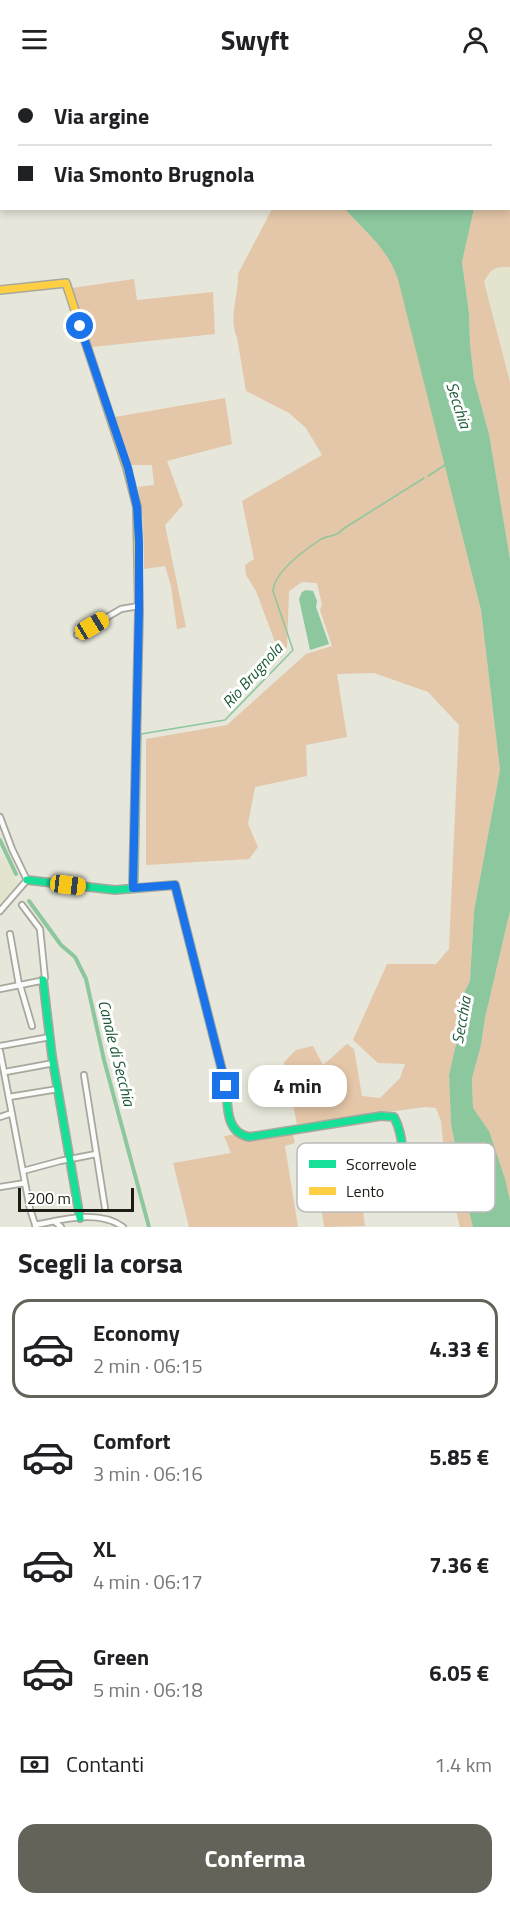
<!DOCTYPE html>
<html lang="it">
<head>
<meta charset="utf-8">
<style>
	body { margin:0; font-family:"Titillium Web",sans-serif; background:#f2f2f2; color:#202124; height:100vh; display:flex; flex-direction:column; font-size:22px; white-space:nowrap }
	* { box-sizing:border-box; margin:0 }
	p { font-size:20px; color:#757577 }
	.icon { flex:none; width:33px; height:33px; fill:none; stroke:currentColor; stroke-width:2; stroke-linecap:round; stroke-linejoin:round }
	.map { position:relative; height:1149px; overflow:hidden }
	.details { display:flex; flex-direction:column; background:#fff; flex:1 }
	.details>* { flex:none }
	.hud { position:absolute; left:0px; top:0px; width:510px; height:132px; box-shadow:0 3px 9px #0003; display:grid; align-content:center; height:132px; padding:0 18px; background:#fff }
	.scale { position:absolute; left:18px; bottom:15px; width:116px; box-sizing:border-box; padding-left:6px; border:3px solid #1d1d15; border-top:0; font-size:16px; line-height:21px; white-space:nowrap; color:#1d1d15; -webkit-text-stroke:4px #fff; paint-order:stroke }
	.end { position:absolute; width:27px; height:27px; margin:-14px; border:8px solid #1a73e8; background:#fff; box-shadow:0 0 0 3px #fff }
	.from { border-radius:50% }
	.bubble { position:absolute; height:42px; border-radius:18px; background:#fff; box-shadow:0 3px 9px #0003; font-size:20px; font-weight:700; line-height:42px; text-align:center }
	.car { position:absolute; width:18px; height:36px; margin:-18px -9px; border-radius:8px; box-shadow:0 0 4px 2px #0007; background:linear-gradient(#f5c518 24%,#345 0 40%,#f5c518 0 76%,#345 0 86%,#f5c518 0) }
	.hud b { display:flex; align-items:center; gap:21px; height:57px; font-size:22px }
	.hud b+b { border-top:2px solid #e0e0e0 }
	.hud i { width:15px; height:15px; background:#202124 }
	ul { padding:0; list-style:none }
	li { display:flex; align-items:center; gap:18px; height:99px; margin:0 12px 9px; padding:0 6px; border:3px solid transparent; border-radius:18px }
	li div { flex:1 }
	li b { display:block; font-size:22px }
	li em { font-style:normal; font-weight:700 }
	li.current { border-color:#63635a }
	li>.icon { width:54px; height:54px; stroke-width:1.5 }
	h2 { padding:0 18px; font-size:27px; line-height:72px }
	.pay { display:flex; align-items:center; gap:15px; height:66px; padding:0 18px; font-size:22px }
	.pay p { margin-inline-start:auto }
	.primary-button { display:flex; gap:12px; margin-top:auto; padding:12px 18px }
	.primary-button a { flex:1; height:69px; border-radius:18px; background:#63635a; color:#fff; font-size:24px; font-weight:700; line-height:69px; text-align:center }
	header { display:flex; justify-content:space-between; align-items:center; height:78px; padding:0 18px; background:#fff; font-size:27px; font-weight:700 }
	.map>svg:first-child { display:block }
</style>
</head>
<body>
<header><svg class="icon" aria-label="menu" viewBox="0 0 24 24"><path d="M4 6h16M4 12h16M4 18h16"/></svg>Swyft<svg class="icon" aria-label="person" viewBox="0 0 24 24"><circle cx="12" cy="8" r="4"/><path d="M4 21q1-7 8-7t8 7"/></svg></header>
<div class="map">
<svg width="510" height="1149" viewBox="0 0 510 1149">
	<rect width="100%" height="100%" fill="#e6e6da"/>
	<!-- built -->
	<path fill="#e4e4ce" d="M498,188L510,189V304L484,204L488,195Z
		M4,777L19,808L0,827V779Z"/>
	<!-- green -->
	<path fill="#e4c6a8" d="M21,0H283L22,2Z
		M475,0H510V189C496,188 490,191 484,204L510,304V481L489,356L474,301L470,266L469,235L462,184L474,131L508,130V2Z
		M272,131H345C366,155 387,169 399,201L481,532L500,692L474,833L470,903L460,925L456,966L449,997L451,1046L465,1118L473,1149H460L446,1093L441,1043L436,1030L425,1029L297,1046L284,984L296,972L313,968L323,987L347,966L354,971L362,1018L380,1020L400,1000L405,986L378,985L353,962L387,886H436L449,871L459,647L428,614L374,595L337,596L347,659L306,667L307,698L255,709L248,746L258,769L249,781L146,787V661L227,647L306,576L332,568L320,532L322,527L317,505L302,504L289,513L287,569L281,580L256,513L246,497L245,487L254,481L242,423L322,377L306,350L289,335L246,313L237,259C228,242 239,215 238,196Z
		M134,201L137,222L213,214L215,256L92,269L72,210Z
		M225,320L232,366L167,383L183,427L165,447L186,549L177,551L171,508L165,488L144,491L143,440L138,409L154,407L152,387H130L115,339Z
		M510,833V1123L489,1053L473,1030L472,1000L481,967L485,940Z
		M291,1049L295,1065L285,1068L298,1149H189L173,1085L231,1075L224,1058Z
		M356,1085L365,1148L324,1149L316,1090Z"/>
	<!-- water -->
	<path fill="#8cc79e" d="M283,0H475L476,1H282Z
		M345,131H474L462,184L469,235L470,266L474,301L489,356L510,481V833L485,940L481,967L472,1000L473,1030L489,1053L505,1101L510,1123V1149H473L465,1118L451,1046L449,997L456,966L459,925L470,903L474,833L500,692L481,532L398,201C387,169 366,155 345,131Z
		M306,512L313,513L317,523L316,529L329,566L310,572L299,521L302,514Z"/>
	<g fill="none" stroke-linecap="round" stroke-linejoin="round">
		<!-- stream -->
		<path stroke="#8cc79e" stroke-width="1.5" d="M428,398L445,387
			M138,807L141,656L225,642L293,572L273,513C274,494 306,471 321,461C329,457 337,459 343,451L424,400"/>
		<!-- canal -->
		<path stroke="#8cc79e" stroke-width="4" d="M0,762L16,796
			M29,823L61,867L75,879L86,901L104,982L149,1149"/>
		<!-- street casing -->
		<g stroke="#a7a79e" stroke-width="8">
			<path id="street" d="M77,557L121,531L139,528
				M0,739L12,771L27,802L0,833
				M10,856L19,907
				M20,907L32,948
				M0,911L40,903L45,900L40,851L22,827
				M0,968L50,959
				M0,973L30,1131L36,1149
				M5,994L54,985
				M84,997L105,1130
				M9,1019L58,1011
				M0,1039L12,1035
				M23,1093L60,1083L96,1076
				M0,1109L25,1105
				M54,1143L61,1149
				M35,1147C62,1142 98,1131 123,1149"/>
		</g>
		<!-- fast casing -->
		<g stroke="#a7a79e" stroke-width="10">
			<path id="fast" d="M27,802L115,812L175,807L226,1008C228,1028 225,1054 249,1059L381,1038L394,1039C407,1063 402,1095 402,1121
				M133,810L139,533
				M43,902L52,978L80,1140"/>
		</g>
		<!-- slow casing -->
		<g stroke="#a7a79e" stroke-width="10">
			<path id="slow" d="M0,212L66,205L127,390L137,429L139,533"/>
		</g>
		<!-- street -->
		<use href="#street" stroke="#fbfbf9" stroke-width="4.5"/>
		<!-- fast -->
		<use href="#fast" stroke="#16e098" stroke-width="7"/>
		<!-- slow -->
		<use href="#slow" stroke="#ffcf43" stroke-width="7"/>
	</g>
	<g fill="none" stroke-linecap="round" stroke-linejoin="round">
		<!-- route -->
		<path stroke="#1a73e8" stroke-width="8" d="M80,248L128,390L137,429L139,465V528L133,810L175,807L226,1008"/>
	</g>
	<g text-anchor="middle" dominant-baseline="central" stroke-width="6" stroke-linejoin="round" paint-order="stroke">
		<!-- water labels -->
		<g font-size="16" font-style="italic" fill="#1a5734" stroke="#fff">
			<text transform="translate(459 327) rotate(72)">Secchia</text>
			<text transform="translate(252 597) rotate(-48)">Rio Brugnola</text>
			<text transform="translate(461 942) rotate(-80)">Secchia</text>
			<text transform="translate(117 975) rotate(76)">Canale di Secchia</text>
		</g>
	</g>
	<!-- legend -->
	<rect x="297" y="1065" width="198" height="69" rx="9" fill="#fff" stroke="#bbbbb9" stroke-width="1.5"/>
	<rect x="309" y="1082" width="27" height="8" fill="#16e098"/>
	<rect x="309" y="1109" width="27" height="8" fill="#ffcf43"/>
	<g font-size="16" fill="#1d1d15">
		<text x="346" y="1092">Scorrevole</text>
		<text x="346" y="1119">Lento</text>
	</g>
</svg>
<div class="scale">200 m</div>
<i class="end from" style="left:80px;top:248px"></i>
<i class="end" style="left:226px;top:1008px"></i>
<div class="bubble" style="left:248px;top:987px;width:99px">4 min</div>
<i class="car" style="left:92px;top:548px;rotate:59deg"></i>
<i class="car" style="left:68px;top:807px;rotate:97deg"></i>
<div class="hud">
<b><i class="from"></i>Via argine</b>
<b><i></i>Via Smonto Brugnola</b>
</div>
</div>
<section class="details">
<h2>Scegli la corsa</h2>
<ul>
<li class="current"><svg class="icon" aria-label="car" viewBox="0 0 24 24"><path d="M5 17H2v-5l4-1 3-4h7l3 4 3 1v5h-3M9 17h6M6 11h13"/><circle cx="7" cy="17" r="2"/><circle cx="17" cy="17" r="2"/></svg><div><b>Economy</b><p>2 min · 06:15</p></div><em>4.33 €</em></li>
<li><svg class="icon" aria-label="car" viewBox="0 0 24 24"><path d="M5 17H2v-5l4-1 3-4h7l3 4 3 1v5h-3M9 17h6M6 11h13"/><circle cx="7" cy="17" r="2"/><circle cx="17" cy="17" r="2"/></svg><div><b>Comfort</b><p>3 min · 06:16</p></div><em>5.85 €</em></li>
<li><svg class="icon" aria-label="car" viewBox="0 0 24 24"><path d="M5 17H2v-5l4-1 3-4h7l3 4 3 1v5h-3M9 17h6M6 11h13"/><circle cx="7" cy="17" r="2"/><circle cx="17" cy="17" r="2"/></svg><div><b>XL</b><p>4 min · 06:17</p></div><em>7.36 €</em></li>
<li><svg class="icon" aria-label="car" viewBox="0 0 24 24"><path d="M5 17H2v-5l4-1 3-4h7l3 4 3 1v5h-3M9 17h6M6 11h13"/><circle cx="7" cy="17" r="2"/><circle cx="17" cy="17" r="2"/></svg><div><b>Green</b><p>5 min · 06:18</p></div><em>6.05 €</em></li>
</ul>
<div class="pay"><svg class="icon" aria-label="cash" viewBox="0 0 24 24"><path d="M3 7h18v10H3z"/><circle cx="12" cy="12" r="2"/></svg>Contanti<p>1.4 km</p></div>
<div class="primary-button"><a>Conferma</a></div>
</section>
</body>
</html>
